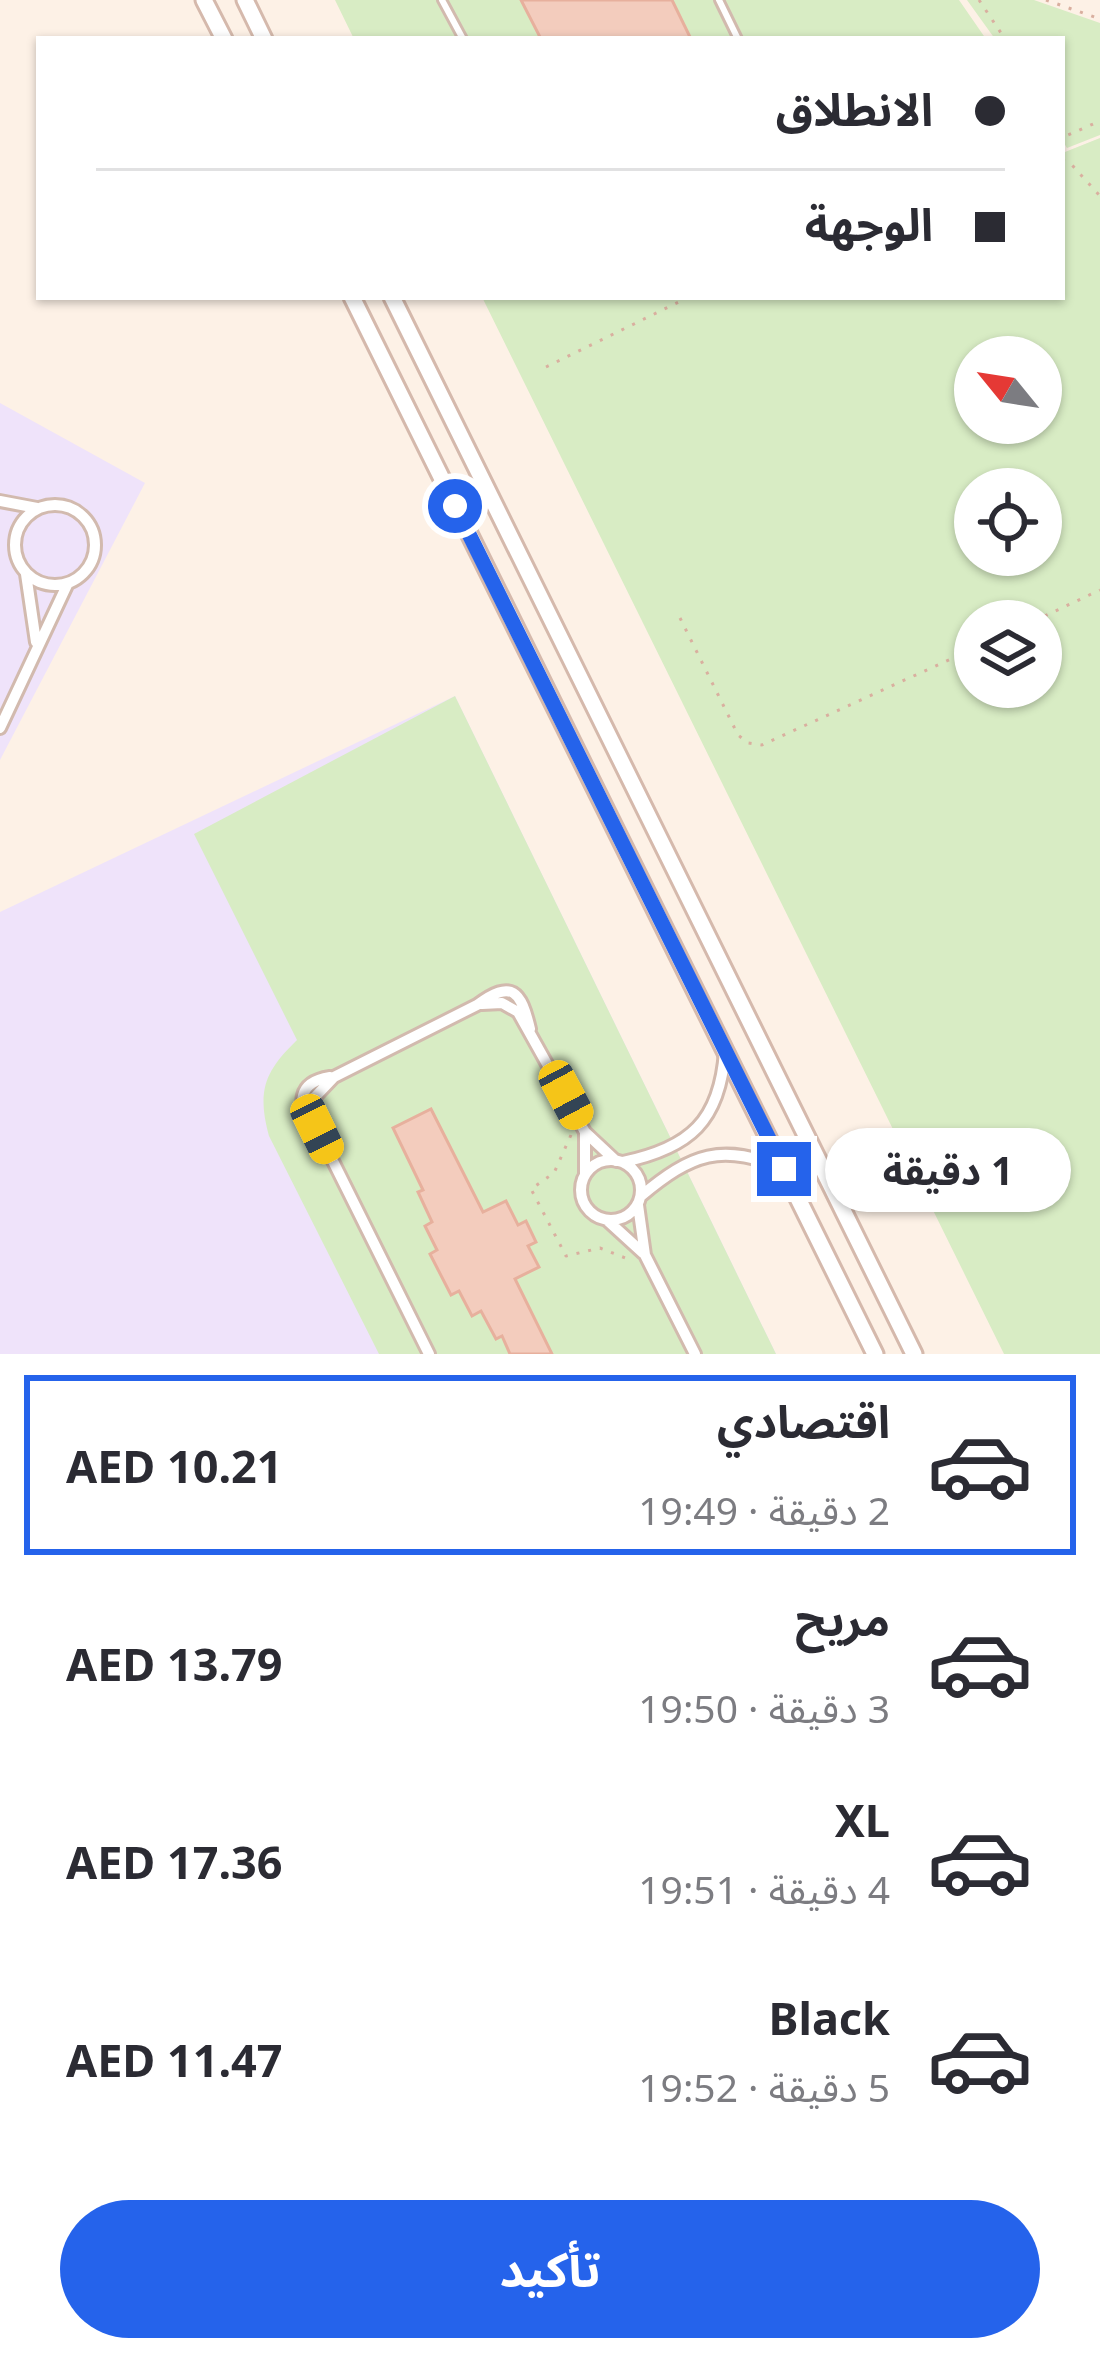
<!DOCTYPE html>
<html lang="ar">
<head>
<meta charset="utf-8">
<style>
	body { margin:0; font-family:"Noto Sans","Noto Sans Arabic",sans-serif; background:#f7f7f7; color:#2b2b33; direction:rtl; height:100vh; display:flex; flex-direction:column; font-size:45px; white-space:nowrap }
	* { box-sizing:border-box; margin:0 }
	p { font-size:39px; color:#7c7c81 }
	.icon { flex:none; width:66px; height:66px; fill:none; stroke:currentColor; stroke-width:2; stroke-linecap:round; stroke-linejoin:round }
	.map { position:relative; height:1354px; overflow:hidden; direction:ltr }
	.sheet { display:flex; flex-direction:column; background:#fff; flex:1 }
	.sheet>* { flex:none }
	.guide { position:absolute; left:36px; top:36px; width:1029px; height:264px; border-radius:0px; box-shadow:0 3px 9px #0004; direction:rtl; display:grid; align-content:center; height:264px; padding:0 60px; background:#fff }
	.needle { width:78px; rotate:300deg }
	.controls { position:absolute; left:954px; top:336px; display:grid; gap:24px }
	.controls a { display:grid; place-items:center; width:108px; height:108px; border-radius:50%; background:#fff; box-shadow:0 3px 9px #0004; font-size:60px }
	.end { position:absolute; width:54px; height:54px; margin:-27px; border:15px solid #2563eb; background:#fff; box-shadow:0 0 0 6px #fff }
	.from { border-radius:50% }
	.bubble { position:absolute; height:84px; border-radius:42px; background:#fff; box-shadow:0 3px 9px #0004; font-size:39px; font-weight:700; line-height:84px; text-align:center; direction:rtl }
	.car { position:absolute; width:36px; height:72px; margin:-36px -18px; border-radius:15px; box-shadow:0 0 9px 3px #0007; background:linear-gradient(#f5c518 24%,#345 0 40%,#f5c518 0 76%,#345 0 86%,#f5c518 0) }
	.guide b { display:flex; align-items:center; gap:42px; height:114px; font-size:45px }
	.guide b+b { border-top:3px solid #e1e1e2 }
	.guide i { width:30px; height:30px; background:#2b2b33 }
	ul { padding:21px 0 0; list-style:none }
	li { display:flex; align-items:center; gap:36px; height:180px; margin:0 24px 18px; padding:0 36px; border:6px solid transparent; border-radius:0px }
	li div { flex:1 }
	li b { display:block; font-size:45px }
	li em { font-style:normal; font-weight:700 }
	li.current { border-color:#2563eb }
	li>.icon { width:108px; height:108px; stroke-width:1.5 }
	.button { display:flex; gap:24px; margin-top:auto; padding:24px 60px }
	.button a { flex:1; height:138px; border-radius:72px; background:#2563eb; color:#fff; font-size:48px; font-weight:700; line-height:138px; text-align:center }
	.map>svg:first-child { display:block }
</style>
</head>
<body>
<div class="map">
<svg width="1100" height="1354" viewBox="0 0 1100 1354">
	<rect width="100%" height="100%" fill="#fdf1e6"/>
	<!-- education -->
	<path fill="#efe3fa" d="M0,403L145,483L0,760Z
		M455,696L776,1354H0V912Z"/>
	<!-- green -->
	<path fill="#d8ecc4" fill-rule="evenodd" d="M335,0H959L986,39H354Z
		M967,0H1034L1100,23V135L1067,148L1062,140V39H995Z
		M1100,138V1354H1004L482,297H1062V149L1065,152ZM975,357H1041V423H975ZM975,489H1041V555H975ZM975,621H1041V687H975Z
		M455,696L776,1354H379L269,1136C257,1091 264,1072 297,1040L194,834Z"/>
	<!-- building -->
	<path fill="#f3ccbd" stroke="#e7b09d" stroke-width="3" d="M521,0H672L691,39H541Z
		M431,1109L483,1212L506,1201L518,1225L526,1221L536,1242L528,1246L539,1267L515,1279L552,1354H510L502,1336L496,1339L481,1311L472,1316L459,1291L451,1295L430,1254L437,1250L425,1226L432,1222L418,1192L423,1190L393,1128Z"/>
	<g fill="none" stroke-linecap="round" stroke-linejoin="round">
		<!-- lane casing -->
		<g stroke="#d2baae" stroke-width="12">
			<path id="lane" d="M442,0L463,39
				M719,0L738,39"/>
		</g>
		<!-- street casing -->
		<g stroke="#d2baae" stroke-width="16">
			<path id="street" d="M0,501L37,508
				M15 545a40 40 0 1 1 80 0a40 40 0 1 1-80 0Z
				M26,574L36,642
				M0,728L68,583
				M482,1004L502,1003L518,1012L585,1132L616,1161
				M315,1126C295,1105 298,1082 330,1077
				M585,1132V1175
				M581 1190a30 30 0 1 1 60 0a30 30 0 1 1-60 0Z
				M623,1162C690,1148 720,1121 725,1051
				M641,1196C691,1154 722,1142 784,1169
				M638,1205L645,1255L695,1354
				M608,1221L643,1253
				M429,1354L317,1129L314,1098L334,1077L477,1005C512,979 521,991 530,1029"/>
		</g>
		<!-- secondary casing -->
		<g stroke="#d5b9ac" stroke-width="21">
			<path id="secondary" d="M204,0L224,39
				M245,0L264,39
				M352,297L875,1354
				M392,297L914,1354"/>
		</g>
		<!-- path -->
		<path stroke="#d9af9f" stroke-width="3" stroke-dasharray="3 9" stroke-linecap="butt" d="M979,0L1005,39
			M1046,0L1100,19
			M1062,125L1068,135L1100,121
			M1062,160L1071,164L1100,196
			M546,367L689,297
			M680,618L738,735L748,743L762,745L975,648
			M1034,621L1100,590
			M571,1135L554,1173L531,1189L566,1256L600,1248L633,1261"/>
		<!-- lane -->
		<use href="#lane" stroke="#fff" stroke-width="6"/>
		<!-- street -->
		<use href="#street" stroke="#fff" stroke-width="10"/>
		<!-- secondary -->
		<use href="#secondary" stroke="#fff" stroke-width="15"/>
	</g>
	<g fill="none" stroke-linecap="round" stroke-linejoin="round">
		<!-- route -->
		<path stroke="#2563eb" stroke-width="15" d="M455,506L784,1169"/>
	</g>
</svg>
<div class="controls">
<a><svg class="needle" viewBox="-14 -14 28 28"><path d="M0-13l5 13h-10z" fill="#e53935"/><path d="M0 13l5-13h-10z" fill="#7c7c81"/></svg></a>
<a><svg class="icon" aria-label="locate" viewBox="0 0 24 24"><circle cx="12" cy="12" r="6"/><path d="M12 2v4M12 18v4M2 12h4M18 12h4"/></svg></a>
<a><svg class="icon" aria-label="layers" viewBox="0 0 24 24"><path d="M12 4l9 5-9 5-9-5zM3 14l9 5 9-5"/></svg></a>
</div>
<i class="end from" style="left:455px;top:506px"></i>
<i class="end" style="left:784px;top:1169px"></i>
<div class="bubble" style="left:825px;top:1128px;width:246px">1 دقيقة</div>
<i class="car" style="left:566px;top:1095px;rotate:152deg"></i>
<i class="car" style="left:317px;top:1129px;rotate:154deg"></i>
<div class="guide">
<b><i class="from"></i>الانطلاق</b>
<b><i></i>الوجهة</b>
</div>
</div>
<section class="sheet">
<ul>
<li class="current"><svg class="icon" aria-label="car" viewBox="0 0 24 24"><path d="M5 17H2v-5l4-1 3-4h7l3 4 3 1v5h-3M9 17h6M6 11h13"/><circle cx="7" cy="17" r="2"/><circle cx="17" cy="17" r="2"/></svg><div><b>اقتصادي</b><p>2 دقيقة · 19:49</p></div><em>AED 10.21</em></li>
<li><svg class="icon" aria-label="car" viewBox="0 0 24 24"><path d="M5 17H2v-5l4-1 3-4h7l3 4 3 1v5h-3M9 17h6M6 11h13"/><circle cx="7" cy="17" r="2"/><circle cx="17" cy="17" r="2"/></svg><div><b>مريح</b><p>3 دقيقة · 19:50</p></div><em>AED 13.79</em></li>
<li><svg class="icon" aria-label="car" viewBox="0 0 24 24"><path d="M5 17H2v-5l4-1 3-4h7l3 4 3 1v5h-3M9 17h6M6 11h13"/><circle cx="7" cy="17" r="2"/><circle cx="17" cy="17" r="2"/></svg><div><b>XL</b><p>4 دقيقة · 19:51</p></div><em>AED 17.36</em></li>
<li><svg class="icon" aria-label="car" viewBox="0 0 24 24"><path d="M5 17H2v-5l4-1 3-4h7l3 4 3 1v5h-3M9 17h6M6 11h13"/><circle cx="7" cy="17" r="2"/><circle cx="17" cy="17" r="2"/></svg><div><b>Black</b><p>5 دقيقة · 19:52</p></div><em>AED 11.47</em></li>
</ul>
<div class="button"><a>تأكيد</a></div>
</section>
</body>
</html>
